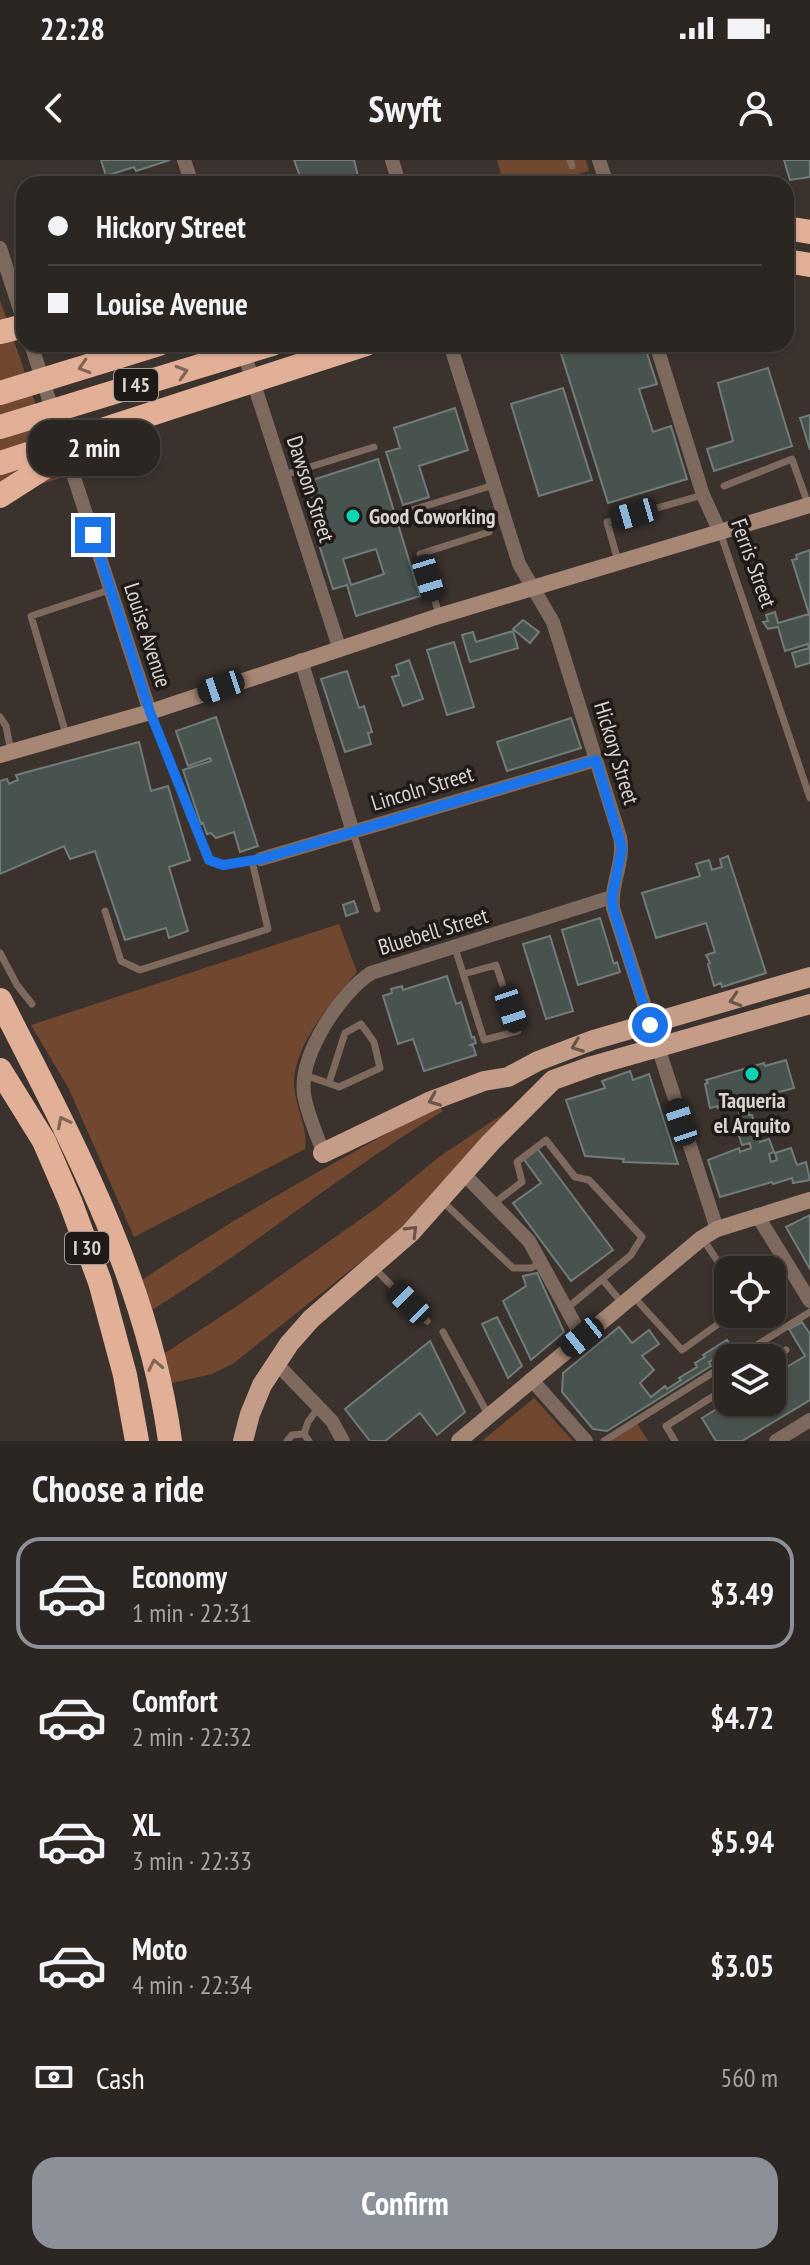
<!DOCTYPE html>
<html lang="en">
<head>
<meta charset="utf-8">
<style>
	body { margin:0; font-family:"PT Sans Narrow",sans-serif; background:#38322f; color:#f1f3f6; height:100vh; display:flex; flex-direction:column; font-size:30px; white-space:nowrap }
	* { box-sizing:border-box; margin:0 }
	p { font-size:26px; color:#a6a5a5 }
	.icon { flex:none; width:44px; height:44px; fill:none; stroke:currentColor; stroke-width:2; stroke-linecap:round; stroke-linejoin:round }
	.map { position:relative; height:1281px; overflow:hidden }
	.side { display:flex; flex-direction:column; background:#2c2622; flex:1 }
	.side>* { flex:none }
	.hud { position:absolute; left:16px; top:16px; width:778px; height:176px; border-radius:24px; box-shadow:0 2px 6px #0004,0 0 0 2px #484340; display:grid; align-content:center; height:176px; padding:0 32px; background:#2c2622 }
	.buttons { position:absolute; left:714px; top:1096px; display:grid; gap:16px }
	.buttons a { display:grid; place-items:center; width:72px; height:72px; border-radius:16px; background:#2c2622; box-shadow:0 2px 6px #0004,0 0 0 2px #484340; font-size:40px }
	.end { position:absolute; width:36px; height:36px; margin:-18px; border:10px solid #1a73e8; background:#fff; box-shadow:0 0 0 4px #fff }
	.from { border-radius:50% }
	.bubble { position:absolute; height:56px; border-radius:24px; background:#2c2622; box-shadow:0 2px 6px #0004,0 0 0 2px #484340; font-size:26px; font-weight:700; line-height:56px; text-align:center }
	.car { position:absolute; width:24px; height:48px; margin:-24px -12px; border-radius:10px; box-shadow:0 0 6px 2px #0007; background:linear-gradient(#222 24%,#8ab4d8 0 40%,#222 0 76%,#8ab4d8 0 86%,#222 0) }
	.hud b { display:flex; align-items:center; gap:28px; height:76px; font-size:30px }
	.hud b+b { border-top:2px solid #484340 }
	.hud i { width:20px; height:20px; background:#f1f3f6 }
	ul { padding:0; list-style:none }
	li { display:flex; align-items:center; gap:24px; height:112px; margin:0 16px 12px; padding:0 16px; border:4px solid transparent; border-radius:24px }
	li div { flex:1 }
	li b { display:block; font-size:30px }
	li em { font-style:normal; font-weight:700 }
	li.selected { border-color:#8c9099 }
	li>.icon { width:72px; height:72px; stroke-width:1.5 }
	h2 { padding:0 32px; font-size:36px; line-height:96px }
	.pay { display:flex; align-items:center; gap:20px; height:88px; padding:0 32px; font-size:30px }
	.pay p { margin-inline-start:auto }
	.action { display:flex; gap:16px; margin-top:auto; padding:16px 32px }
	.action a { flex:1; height:92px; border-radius:24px; background:#8c9099; color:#fff; font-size:32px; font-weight:700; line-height:92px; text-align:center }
	.status { display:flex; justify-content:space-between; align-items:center; height:56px; padding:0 40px; background:#2c2622; direction:ltr }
	.status svg { height:22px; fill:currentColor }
	header { display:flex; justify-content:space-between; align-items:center; height:104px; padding:0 32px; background:#2c2622; font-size:36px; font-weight:700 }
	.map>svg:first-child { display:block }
</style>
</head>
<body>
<div class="status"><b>22:28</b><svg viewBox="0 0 49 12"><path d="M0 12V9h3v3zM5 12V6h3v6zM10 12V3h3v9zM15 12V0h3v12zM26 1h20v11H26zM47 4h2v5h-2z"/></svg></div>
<header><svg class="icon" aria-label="back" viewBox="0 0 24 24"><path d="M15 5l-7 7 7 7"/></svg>Swyft<svg class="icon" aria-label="person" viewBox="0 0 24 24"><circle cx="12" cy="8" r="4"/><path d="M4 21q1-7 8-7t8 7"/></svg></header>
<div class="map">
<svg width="810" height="1281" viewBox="0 0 810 1281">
	<rect width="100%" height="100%" fill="#3b322d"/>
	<!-- green -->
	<path fill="#714730" d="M497,0H586L589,11L541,24H504Z
		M0,140L61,318L0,337Z
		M339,764L357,812C332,841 287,892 295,933C298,952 308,970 305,989L134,1077L69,929L31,865Z
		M439,946L443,951C343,1012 252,1088 152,1150L142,1120C237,1056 338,999 439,946Z
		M512,948L425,1044L388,1080L234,1203L212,1214L172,1223L165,1193L240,1144L378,1047L439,997Z
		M534,1238L573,1281H482Z
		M637,1263L648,1281H608Z"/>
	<!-- building -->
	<path fill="#485350" stroke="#707c79" stroke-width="2" fill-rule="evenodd" d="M101,0H170L136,11L134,7L106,16Z
		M294,0H354L360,24H303Z
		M784,0H810V17L790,20Z
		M567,184H644L657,224L639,229L653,272L671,266L687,319L608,343L559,187Z
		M768,208L792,286L714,311L707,289L733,281L718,223Z
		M563,228L592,320L539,336L511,244Z
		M455,248L468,290L419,306L429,337L403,345L386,292L400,288L394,268Z
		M810,255V290L800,258Z
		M378,299L420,436L356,456L347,425L333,429L300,324ZM376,389L384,414L351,425L343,399Z
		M810,390V503L796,507L792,493L809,488L808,484L785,491L778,467L768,469L763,462L768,461L766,455L775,452L778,463L809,454L792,400L797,399L796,395Z
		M523,460L539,472L530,483L513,469Z
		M513,471L518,488L470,502L462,475L473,472L476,482Z
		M454,482L474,547L447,555L427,490Z
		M409,500L423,539L403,546L392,517L399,515L396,505Z
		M347,511L359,548L364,546L372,572L368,573L371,584L345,592L321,519Z
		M216,557L258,686L240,692L234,672L216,678L211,673L207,674L203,663L201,664L183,610L211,601L210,598L188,606L176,571Z
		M571,558L581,588L507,611L497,582Z
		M139,582L151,631L168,626L190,700L169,707L188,771L169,778L166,768L125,780L95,691L70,699L64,686L0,714V621L7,619L9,624L18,620L16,615Z
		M728,696L766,813L722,827L721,823L714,826L708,804L710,803L706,795L715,792L706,763L656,778L642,733L700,716L696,704L709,700L712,710L722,707L720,699Z
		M354,741L358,752L346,756L343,745Z
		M600,758L614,804L617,802L620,812L578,825L562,770Z
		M550,776L573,851L546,859L523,784Z
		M447,816L456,844L461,842L472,878L474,877L476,883L470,885L473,886L476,895L424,911L413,879L398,884L383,836L392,833L391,829L402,826L403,830Z
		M786,900L794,928L718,948V946L710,948L705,924L708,923L706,920L764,903L765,906Z
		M630,911L633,920L649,914L678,1004L623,1002L624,999L585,996L566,940L605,928L602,921Z
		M748,950L749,955H752L760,982L769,979L774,992L769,994L771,1002L777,1000L775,993L791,988L797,1005L806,1002L810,1020L793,1023L792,1018L773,1024L772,1022L720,1037L708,1000L739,988L740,992L751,988L750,983L742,985L734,960L741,958L739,953Z
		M537,988L613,1090L571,1121L513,1043L541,1023L523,998Z
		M810,1055V1109L786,1067Z
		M537,1113L564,1172L531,1200L503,1141L526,1126L523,1116Z
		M497,1157L522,1206L508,1218L482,1164Z
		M802,1162L810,1174V1240L742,1281H716L702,1258L728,1242H772V1216L805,1196L789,1169Z
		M619,1167L632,1183L649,1170L659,1184L642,1196L654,1210L640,1223L651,1237L665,1226L667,1229L681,1220L679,1218L697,1207L695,1203L705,1197L703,1195L727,1180L732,1188L709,1202L711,1206L607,1271L593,1269L562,1232L563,1213Z
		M430,1181L465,1252L437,1275L420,1253L385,1281H370L345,1249Z"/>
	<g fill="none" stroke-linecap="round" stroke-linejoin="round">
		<!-- service -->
		<path stroke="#7d695e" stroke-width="7" d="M570,0L572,6
			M284,315L374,287
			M724,326L792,299L808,344
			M412,350L494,325
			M720,372L810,638
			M618,401L607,362L703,335
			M439,454L420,394L489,372
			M150,552L209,700L223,705L255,700
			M0,557L6,566L11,592
			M66,574L31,456L109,430
			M353,672L377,749
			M105,751L121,801L140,810L268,769L252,701
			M455,788L484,880L518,871L496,805L464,814
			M0,793L17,825L32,844
			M305,915C316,919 328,923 339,927L380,908L374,882L361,864L345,873L329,923
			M441,1040L513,1108H531L542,1102
			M494,1043L522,1022L517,1002L546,980L575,1017L589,1020L642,1077L631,1095L566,1149
			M703,1079L728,1117
			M375,1109L427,1161
			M602,1119L623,1144
			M633,1136L682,1190L732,1154
			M443,1172L489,1256
			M736,1198L810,1152
			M772,1199L786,1190
			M304,1274L308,1262L318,1248
			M287,1281L292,1275L304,1274L309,1281
			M604,1281L728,1203
			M675,1281L666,1266L728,1227"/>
		<!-- minor -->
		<path stroke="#7d695e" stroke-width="14" d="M184,0L192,24
			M392,0L399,24
			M599,0L607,24
			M0,88L24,162
			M31,184L150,552
			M450,184L519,404L553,462L620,677C625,702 610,724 613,748L717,1069
			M656,184L703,335L720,372
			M242,187L339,487
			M301,500L353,672
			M261,699L596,600
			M323,993C317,974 307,954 304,934C299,895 340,833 371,813L612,737
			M463,1013L529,1081L582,1177
			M757,1055L810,1141
			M276,1203L332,1261L343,1281
			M531,1219L586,1281
			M776,1281L810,1260"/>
		<!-- secondary -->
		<path stroke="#a68675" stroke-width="16" d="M0,595L150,552L439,456L810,345
			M459,1281L702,1078L717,1069L810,1040"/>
		<!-- primary -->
		<path stroke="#c59c87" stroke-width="20" d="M323,993L431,941L484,921L508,917L538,901L593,880L810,817
			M243,1281L250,1254L262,1225L289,1184L311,1159L410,1073L491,982L553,920L592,906L810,844"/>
		<!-- motorway -->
		<path stroke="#e2b096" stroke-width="24" d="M786,68L810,72
			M786,101L810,105
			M0,172L24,166
			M0,233L159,184
			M0,267L272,184
			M0,303L366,184
			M0,336L50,304L77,292
			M0,840C73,983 148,1120 170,1281
			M0,910L44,981L70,1041L100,1122L125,1215L137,1281"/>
	</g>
	<!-- one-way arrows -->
	<defs><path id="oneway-chevron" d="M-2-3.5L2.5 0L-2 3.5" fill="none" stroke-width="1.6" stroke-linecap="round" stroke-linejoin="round" transform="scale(2)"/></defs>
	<g stroke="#806557">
		<use href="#oneway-chevron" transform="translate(84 207) rotate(163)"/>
		<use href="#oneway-chevron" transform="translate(182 212) rotate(-17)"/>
		<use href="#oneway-chevron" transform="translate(63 962) rotate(-117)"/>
		<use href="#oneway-chevron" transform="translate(155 1205) rotate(-102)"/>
	</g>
	<g stroke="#6a544a">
		<use href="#oneway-chevron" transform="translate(735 840) rotate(163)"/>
		<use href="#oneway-chevron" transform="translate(577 886) rotate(159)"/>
		<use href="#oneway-chevron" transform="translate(434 940) rotate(158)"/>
		<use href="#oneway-chevron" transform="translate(412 1071) rotate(-45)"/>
	</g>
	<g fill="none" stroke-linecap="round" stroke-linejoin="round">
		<!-- route -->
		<path stroke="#1a73e8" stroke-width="10" d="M93,375L150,552L209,700L223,705L261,699L596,600L622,688L612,737L613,748L650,865"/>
	</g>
	<!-- markers -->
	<g fill="#0ed5b5" stroke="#1f1a18" stroke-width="3">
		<circle cx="353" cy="356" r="8"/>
		<circle cx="752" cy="914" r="8"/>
	</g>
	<g text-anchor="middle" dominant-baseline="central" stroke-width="7" stroke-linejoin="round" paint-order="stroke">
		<!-- shield labels -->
		<g fill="#1f1a18" stroke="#a29c9a" stroke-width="2">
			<rect x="114" y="209" width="44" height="32" rx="6"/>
			<rect x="65" y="1072" width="44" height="32" rx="6"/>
		</g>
		<g font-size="20" font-weight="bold" fill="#dad4d1">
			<text x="136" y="225">I 45</text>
			<text x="87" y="1088">I 30</text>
		</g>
		<!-- street labels -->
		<g font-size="22" fill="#dad4d1" stroke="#1f1a18">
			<text transform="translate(311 329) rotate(72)">Dawson Street</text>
			<text transform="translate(754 403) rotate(70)">Ferris Street</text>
			<text transform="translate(148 475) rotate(72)">Louise Avenue</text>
			<text transform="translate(617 593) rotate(73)">Hickory Street</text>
			<text transform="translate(422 628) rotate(-17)">Lincoln Street</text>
			<text transform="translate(433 771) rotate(-17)">Bluebell Street</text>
		</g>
		<!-- poi labels -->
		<g font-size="22" font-weight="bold" fill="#dad4d1" stroke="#1f1a18" text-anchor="start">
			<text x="369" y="356">Good Coworking</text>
			<text x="752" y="940" text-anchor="middle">Taqueria<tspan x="752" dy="25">el Arquito</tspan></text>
		</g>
	</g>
</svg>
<div class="buttons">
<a><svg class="icon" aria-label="locate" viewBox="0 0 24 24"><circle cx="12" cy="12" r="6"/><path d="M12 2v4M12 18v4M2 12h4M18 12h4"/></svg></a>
<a><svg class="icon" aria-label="layers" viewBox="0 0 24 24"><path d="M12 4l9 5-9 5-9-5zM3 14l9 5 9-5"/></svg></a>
</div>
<i class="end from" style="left:650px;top:865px"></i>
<i class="end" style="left:93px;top:375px"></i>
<div class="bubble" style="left:28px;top:260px;width:132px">2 min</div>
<i class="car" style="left:634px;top:354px;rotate:254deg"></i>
<i class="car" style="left:428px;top:418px;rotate:163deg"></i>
<i class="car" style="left:221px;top:527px;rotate:251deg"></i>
<i class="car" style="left:511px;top:849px;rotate:162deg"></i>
<i class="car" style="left:681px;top:962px;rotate:342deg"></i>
<i class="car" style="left:409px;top:1143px;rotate:315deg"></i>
<i class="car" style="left:582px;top:1177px;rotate:231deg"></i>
<div class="hud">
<b><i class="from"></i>Hickory Street</b>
<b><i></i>Louise Avenue</b>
</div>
</div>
<section class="side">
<h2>Choose a ride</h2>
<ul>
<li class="selected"><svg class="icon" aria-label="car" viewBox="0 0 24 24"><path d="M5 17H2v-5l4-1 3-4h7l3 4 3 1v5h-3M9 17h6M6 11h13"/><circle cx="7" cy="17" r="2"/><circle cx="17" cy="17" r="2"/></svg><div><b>Economy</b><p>1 min · 22:31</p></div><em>$3.49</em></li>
<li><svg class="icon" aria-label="car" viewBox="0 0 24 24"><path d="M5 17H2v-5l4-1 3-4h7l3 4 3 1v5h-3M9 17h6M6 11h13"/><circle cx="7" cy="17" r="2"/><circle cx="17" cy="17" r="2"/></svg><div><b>Comfort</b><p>2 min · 22:32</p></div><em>$4.72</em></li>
<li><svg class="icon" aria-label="car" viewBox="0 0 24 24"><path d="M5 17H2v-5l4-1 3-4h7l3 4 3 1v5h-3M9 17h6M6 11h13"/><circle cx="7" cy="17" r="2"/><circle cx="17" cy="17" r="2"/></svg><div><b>XL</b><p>3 min · 22:33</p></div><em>$5.94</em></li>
<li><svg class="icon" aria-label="car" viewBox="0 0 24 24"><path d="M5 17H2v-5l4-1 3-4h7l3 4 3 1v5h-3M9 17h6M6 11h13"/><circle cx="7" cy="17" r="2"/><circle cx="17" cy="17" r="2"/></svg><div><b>Moto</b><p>4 min · 22:34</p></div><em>$3.05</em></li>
</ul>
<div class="pay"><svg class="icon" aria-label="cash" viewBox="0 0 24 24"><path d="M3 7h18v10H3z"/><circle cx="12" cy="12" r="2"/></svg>Cash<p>560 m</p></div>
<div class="action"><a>Confirm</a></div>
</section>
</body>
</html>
